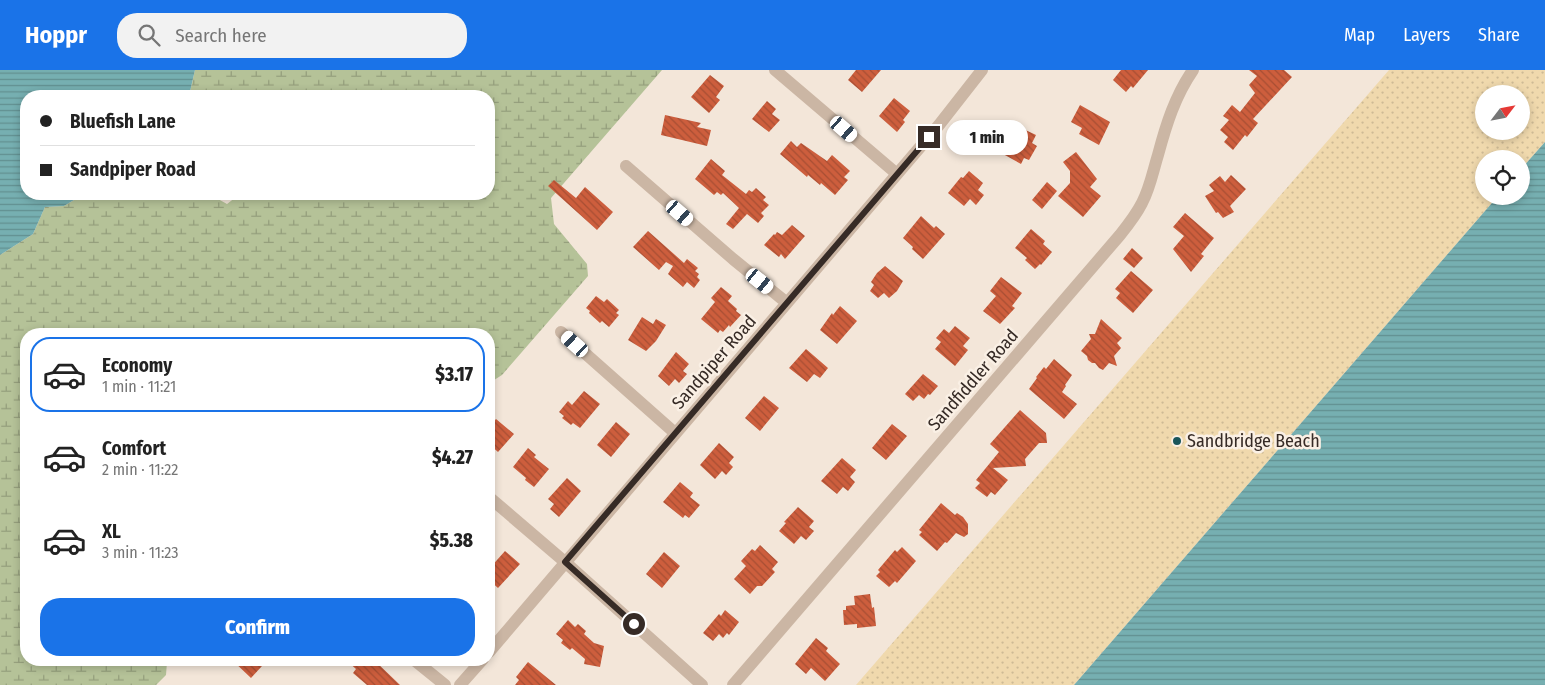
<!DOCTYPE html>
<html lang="en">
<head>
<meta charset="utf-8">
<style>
	body { margin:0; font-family:"Fira Sans Condensed",sans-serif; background:#f2f2f2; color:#222; height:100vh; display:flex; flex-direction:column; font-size:19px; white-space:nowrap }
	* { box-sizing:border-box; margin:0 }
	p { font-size:16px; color:#767676 }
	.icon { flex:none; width:28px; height:28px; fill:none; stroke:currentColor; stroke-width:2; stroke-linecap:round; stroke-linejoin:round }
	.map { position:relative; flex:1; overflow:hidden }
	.side { position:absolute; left:20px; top:258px; width:475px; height:338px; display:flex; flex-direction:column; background:#fff; border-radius:20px; box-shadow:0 2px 8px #0003 }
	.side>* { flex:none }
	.hud { position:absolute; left:20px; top:20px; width:475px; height:110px; border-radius:20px; box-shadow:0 2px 8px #0003; display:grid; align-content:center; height:110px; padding:0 20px; background:#fff }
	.needle { width:32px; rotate:58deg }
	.buttons { position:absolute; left:1475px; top:15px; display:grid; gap:10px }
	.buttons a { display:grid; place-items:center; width:55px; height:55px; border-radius:50%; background:#fff; box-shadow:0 2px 8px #0003; font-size:25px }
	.end { position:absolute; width:22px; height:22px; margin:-11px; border:6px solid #362b26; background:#fff; box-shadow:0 0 0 2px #fff }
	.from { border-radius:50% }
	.bubble { position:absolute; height:35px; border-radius:18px; background:#fff; box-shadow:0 2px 8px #0003; font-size:16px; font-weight:800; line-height:35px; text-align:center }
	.car { position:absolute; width:15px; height:30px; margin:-15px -8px; border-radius:6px; box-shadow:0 0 4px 1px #0007; background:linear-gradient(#fff 24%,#345 0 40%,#fff 0 76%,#345 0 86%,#fff 0) }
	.hud b { display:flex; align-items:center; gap:18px; height:48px; font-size:19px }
	.hud b+b { border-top:1px solid #e0e0e0 }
	.hud i { width:12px; height:12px; background:#222 }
	ul { padding:9px 0 0; list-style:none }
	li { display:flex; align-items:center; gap:15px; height:75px; margin:0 10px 8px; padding:0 10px; border:2px solid transparent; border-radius:20px }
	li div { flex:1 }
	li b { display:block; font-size:19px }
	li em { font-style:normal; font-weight:800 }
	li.selected { border-color:#1a73e8 }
	li>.icon { width:45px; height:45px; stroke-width:1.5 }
	.primary-button { display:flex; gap:10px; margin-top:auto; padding:10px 20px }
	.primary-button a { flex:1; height:58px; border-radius:20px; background:#1a73e8; color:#fff; font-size:20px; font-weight:800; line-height:58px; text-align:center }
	header { display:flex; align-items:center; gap:30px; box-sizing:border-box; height:70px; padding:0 25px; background:#1a73e8; color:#fff }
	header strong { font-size:24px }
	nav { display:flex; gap:28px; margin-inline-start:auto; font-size:18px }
	.search { width:350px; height:45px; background:#f2f2f2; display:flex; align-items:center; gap:12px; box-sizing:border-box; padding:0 18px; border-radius:20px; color:#767676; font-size:19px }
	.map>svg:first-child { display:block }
</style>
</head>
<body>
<header>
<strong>Hoppr</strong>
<div class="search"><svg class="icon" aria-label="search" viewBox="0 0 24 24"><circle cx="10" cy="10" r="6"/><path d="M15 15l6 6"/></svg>Search here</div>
<nav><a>Map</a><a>Layers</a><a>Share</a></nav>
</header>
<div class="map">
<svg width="1545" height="615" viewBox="0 0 1545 615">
	<defs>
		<pattern id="wetland-marsh" width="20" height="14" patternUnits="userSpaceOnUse" patternTransform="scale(1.25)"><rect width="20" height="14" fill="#b5c298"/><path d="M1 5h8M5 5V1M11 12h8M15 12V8" fill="none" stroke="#949e7c"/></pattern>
		<pattern id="sand-dots" width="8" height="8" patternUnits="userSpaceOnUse" patternTransform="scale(1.25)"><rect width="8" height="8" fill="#f0d9ad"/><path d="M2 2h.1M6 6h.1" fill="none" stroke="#ceba95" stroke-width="1.8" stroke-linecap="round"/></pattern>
		<pattern id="water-rules" width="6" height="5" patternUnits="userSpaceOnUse" patternTransform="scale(1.25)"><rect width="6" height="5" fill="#76afb1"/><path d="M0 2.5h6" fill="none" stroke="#628f90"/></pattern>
		<pattern id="building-back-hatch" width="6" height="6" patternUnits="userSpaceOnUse" patternTransform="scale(1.25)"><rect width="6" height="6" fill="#cd5e3d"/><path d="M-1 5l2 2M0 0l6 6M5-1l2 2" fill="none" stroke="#a74e33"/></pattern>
	</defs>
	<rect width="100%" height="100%" fill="#f3e6d9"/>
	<!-- wetland -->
	<path fill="url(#wetland-marsh)" d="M195,0H662L551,128L554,154L587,194L588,206L502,305L491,312L489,311V264H26V589H170L167,592L166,605L156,615H0V185L33,164L45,137L64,136L84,124H209L227,134L236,127L233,124H489V26H189Z"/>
	<!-- sand -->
	<path fill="url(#sand-dots)" fill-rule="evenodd" d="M1389,0H1545V72L1521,99V89H1484V126H1498L1074,615H856ZM1484,24H1521V61H1484Z"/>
	<!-- water -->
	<path fill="url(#water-rules)" d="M0,0H195L189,26H26V124H84L64,136L45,137L33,164L0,185Z
		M1545,72V615H1074L1498,126H1521V99Z"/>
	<!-- building -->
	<path fill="url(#building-back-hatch)" d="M856,0H881L862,22L848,10Z
		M1121,0H1148L1133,18L1131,16L1126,22L1113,10Z
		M1249,0H1284L1292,7L1253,49L1258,53L1247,67L1245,65L1233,80L1224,72L1228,67L1220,60L1229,50L1223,46L1232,35L1240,42L1255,23L1249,15L1257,6Z
		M710,5L724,16L716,27L720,30L709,43L691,27Z
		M894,28L910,41L903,50L905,52L897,62L879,46Z
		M767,31L776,39L772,44L780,50L769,62L752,49Z
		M1080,35L1110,52L1099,75L1079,64L1082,58L1071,52Z
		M665,45L701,53L697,57L711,60L707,76L661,65Z
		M1017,56L1036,65L1032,73L1037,76L1029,90L1024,88L1021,94L1003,84Z
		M791,71L797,77L801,73L827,91L832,85L850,101L844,107L848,110L835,125L821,113L820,115L808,105L807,107L780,84Z
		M1076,82L1097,109L1090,117L1101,126L1083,147L1058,126L1070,113V101L1063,92Z
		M711,89L725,101L722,105L746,124L749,120L752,122L756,118L766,127L763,130L769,135L761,143L764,146L758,153L747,144L733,159L726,154L739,138L723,123L721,125L717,122L714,125L695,109Z
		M969,101L983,113L978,120L984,125L976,135L970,129L964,136L948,123L961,107L963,108Z
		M1231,105L1246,119L1230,136L1234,142L1223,148L1218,142L1216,143L1205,126L1214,121L1209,115L1220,106L1225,112Z
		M554,110L576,128L585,117L613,142L597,160L548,116Z
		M1047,112L1057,121L1042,139L1032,130Z
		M1185,143L1214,168L1201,184L1204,186L1191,202L1173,179L1184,166L1173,157Z
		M921,146L934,158L936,156L945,164L923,189L912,179L913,177L903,168Z
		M792,155L805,166L785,189L781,184L779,187L764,175L774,164L775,165L777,162L782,165Z
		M1031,159L1045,171L1043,174L1052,182L1041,195L1040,194L1035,199L1025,190L1027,188L1015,178Z
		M648,161L684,193L687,189L698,198L695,201L699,204L697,207L700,210L694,218L687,212L683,217L668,204L673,196L666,192L659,200L633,177Z
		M1132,178L1143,188L1134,198L1123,189Z
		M885,196L903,211L897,221L889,228L884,223L878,228L870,221L874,215L871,212L877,203Z
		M1131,201L1153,220L1133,243L1116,228L1120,223L1115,219Z
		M1001,207L1022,223L1012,236L1015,238L1000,254L983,241L996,226L990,221Z
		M721,217L732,226L728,231L737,239L736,241L741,245L730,257L729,255L723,262L720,260L718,263L701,249L715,232L711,228Z
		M596,226L604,232L607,229L619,240L616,243L619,245L609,257L602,251L600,253L589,243L590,241L586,238Z
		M840,236L857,251L837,274L820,260L832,243L833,245Z
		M642,247L653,254L656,249L666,255L656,271L646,281L628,270Z
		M1101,249L1122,268L1117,273L1121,278L1114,286L1117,296L1109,293L1103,300L1099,298L1095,293H1092L1088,290L1087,286L1081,281L1091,269L1089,264H1095Z
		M955,256L970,268L963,276L968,280L955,296L935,279L941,272L936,268L944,259L949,263Z
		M806,279L828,298L820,308L814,304L807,312L789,298Z
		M676,282L689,294L683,301L687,304L679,313L675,309L669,316L658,306Z
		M1054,289L1072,305L1065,315L1066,316L1062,322L1077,334L1064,349L1029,319L1037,308L1036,307L1044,297L1046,299Z
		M923,304L938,316L930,325L928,324L924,329L919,325L913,331L905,324Z
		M584,321L600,334L580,358L573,353L571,355L562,348L564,346L559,342L568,331L572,335Z
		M764,326L779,338L760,361L745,348Z
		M1020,340L1046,363L1047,373H1039L1025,389L1026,396L993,398L1008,410L995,425L991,422L987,427L975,418L980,413L976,410L999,382L990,374Z
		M496,349L514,364L498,382L489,374V357Z
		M616,352L630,364L611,387L597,375Z
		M892,354L907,366L886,390L872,378Z
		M719,373L734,387L729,393L733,397L726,405L722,401L715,409L700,395Z
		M528,378L536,385L534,387L549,399L534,417L525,410L526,408L513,397Z
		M842,388L856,400L850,407L855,412L848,421L843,417L837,424L821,411Z
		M567,408L581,421L559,447L550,439L554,434L548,429Z
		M680,412L693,423L690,427L700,435L689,448L685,445L683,448L663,432Z
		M941,433L955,445L957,443L963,447L968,454V464L964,467L956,463L947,473L945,472L937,481L919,465L922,462L919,460Z
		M798,437L814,451L809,457L814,461L806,470L801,466L794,474L779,461L786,453L784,452Z
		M760,475L778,492L772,499L775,502L762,516H757L750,524L734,509L746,496L741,491L752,479L755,481Z
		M902,477L916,491L897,513L895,511L889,517L876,506L880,502L878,500L895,480L897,482Z
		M505,481L520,494L498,518L489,510V499Z
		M664,482L680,496L662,518L646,504Z
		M870,524L872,538L874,537L876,556L857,558V554L844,555L843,540H846V536L855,535L854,526Z
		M725,540L739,552L729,565L727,563L723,568L719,564L713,571L703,563L719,544L721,546Z
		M568,550L575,557L578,554L586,561L584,564L594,573L604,576L600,597L584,594L585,589L572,578L570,580L561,573L563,570L556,564Z
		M816,568L828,578L826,581L840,594L825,611L811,598L806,604L795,594Z
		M231,589H254L262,596L251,608Z
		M345,589H373L400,615H367L353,603L356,599Z
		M528,592L556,615H515L519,610L516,607Z"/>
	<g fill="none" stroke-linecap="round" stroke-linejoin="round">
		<!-- minor -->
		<path stroke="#cbb6a4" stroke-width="12" d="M775,0L897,104
			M626,96L733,189L787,233
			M561,262L675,363
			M489,427L565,492L702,615
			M489,582L939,55L982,0
			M413,589L445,615
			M460,615L483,589
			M733,615L1120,165C1128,155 1136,145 1142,133C1150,118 1153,101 1158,85C1166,55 1175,26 1193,0"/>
	</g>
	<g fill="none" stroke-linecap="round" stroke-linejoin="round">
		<!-- route -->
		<path stroke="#362b26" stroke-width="6" d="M634,554L565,492L929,67"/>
	</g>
	<!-- markers -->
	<circle fill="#1a565a" stroke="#faf0e5" stroke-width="2" cx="1177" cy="371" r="5"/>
	<g text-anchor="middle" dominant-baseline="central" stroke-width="5" stroke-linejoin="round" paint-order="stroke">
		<!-- street labels -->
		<g font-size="18" fill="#362b26" stroke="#faf0e5">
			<text transform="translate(714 292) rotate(-49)">Sandpiper Road</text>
			<text transform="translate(973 310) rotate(-49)">Sandfiddler Road</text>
		</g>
		<!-- poi labels -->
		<g font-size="18" fill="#362b26" stroke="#faf0e5" text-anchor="start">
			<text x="1187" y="371">Sandbridge Beach</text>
		</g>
	</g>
</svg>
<div class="buttons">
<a><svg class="needle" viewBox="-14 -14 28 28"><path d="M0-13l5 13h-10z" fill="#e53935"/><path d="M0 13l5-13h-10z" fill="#767676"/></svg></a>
<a><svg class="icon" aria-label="locate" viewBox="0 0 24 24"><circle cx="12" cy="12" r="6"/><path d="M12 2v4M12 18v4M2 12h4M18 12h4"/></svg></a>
</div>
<i class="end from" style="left:634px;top:554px"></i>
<i class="end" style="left:929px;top:67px"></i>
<div class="bubble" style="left:946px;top:50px;width:82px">1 min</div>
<i class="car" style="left:844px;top:59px;rotate:131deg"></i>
<i class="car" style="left:680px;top:143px;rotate:131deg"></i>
<i class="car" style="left:760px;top:211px;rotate:129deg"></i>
<i class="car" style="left:575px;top:274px;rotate:312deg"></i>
<div class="hud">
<b><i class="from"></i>Bluefish Lane</b>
<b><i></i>Sandpiper Road</b>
</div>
<section class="side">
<ul>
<li class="selected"><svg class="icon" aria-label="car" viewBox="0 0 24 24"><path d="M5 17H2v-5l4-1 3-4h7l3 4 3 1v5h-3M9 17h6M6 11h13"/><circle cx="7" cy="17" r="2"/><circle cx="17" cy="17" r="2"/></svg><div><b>Economy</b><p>1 min · 11:21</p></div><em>$3.17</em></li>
<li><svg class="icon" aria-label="car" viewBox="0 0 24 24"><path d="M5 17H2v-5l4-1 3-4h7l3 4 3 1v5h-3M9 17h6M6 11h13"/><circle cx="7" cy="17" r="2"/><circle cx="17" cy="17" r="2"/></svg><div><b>Comfort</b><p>2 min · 11:22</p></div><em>$4.27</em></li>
<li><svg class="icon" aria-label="car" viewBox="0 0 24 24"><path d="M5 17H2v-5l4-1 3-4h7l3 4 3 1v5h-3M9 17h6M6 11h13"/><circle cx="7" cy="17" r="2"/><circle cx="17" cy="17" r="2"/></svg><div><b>XL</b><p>3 min · 11:23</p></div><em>$5.38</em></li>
</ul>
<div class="primary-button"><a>Confirm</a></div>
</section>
</div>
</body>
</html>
